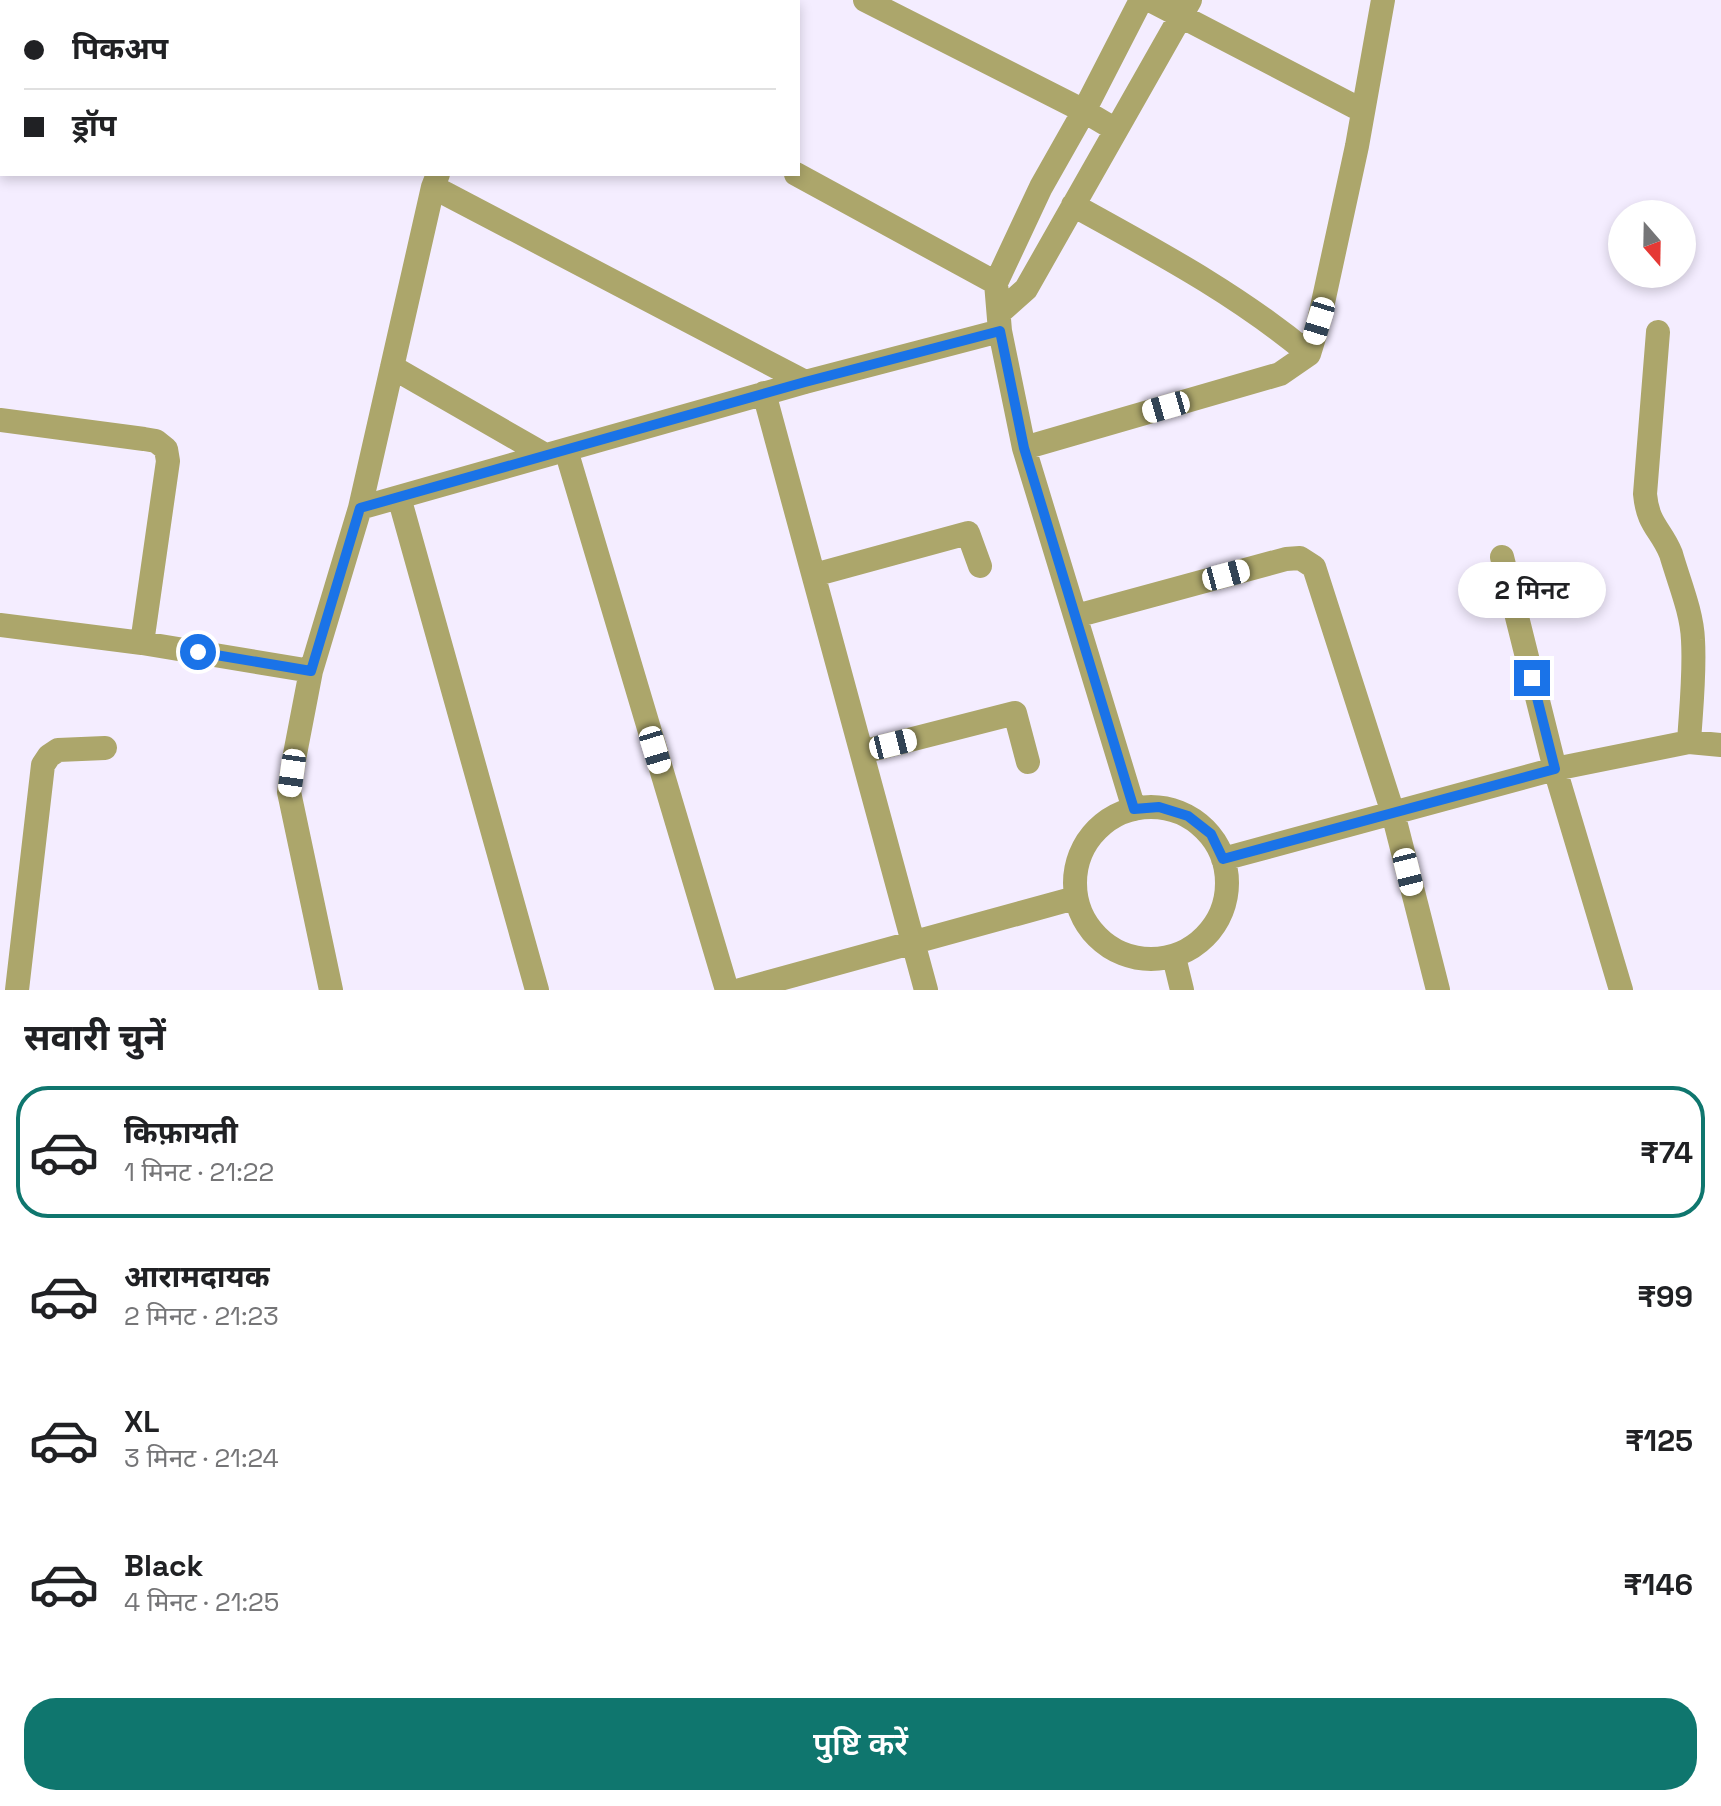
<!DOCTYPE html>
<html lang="hi">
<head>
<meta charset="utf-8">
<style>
	body { margin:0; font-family:"Space Grotesk","Noto Sans Devanagari",sans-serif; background:#f6f6f6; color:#202124; height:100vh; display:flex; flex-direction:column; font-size:30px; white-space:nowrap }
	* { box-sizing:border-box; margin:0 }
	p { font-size:26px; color:#757577 }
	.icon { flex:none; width:44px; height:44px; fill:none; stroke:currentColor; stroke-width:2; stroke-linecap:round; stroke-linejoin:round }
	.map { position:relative; height:990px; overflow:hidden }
	.panel { display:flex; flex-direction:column; background:#fff; flex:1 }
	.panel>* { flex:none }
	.top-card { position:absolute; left:0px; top:0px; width:800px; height:176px; box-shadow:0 4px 12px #0003; display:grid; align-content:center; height:176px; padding:0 24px; background:#fff }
	.needle { width:52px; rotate:160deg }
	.fabs { position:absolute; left:1608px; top:200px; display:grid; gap:16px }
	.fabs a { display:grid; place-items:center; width:88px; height:88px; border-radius:50%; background:#fff; box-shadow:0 4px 12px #0003; font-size:40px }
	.end { position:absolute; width:36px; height:36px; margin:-18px; border:10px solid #1a73e8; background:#fff; box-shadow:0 0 0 4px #fff }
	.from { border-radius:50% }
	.bubble { position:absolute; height:56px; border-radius:28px; background:#fff; box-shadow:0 4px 12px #0003; font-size:26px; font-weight:600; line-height:56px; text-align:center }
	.car { position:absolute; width:24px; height:48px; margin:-24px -12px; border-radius:10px; box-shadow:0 0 6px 2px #0007; background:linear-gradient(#fff 24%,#345 0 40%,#fff 0 76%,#345 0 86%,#fff 0) }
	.top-card b { display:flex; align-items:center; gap:28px; height:76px; font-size:30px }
	.top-card b+b { border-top:2px solid #e0e0e0 }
	.top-card i { width:20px; height:20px; background:#202124 }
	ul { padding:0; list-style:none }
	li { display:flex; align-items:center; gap:24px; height:132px; margin:0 16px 12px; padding:0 8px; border:4px solid transparent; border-radius:32px }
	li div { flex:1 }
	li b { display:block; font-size:30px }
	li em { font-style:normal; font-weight:600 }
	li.selected { border-color:#0f766e }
	li>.icon { width:72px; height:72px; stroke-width:1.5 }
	h2 { padding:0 24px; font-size:36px; line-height:96px }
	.primary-button { display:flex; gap:16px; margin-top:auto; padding:16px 24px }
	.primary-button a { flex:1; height:92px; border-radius:32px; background:#0f766e; color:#fff; font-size:32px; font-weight:600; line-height:92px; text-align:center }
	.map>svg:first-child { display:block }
</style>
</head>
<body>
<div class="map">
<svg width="1721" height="990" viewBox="0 0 1721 990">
	<rect width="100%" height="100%" fill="#f4edff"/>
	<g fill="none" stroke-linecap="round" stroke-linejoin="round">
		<!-- minor -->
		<path stroke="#aca66b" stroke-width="24" d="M865,0L1084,111L1116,130
			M1150,0L1363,111
			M87,2L91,0
			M505,2L506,0
			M0,43L2,42
			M796,174L996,283
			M433,187L805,382
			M1073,205C1156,251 1236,293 1309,354
			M999,313L1026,289L1190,0
			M392,367L545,455
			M764,393L926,990
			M0,420L144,439L156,441L166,449L168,461L142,643
			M1024,448L1280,374L1309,354L1319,321L1357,146L1383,0
			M566,450L727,990
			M399,497L537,990
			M360,508L805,382L1000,331
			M1502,557L1555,769L1621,990
			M814,575L968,533L980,566
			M1076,616L1286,559L1300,558L1314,567L1393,813L1438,990
			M0,625L142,643L311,671
			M1689,742L1721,745
			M862,752L1015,713L1028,762
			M1075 883a76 76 0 1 1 152 0a76 76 0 1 1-152 0Z
			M1134,809L1024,448L1000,331L996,283L1041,187L1084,111L1141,0
			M1223,859L1555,769L1689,742C1691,709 1695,674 1693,640C1692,612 1679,582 1671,554C1661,529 1648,526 1645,494L1658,332
			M1174,957L1182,990
			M17,990L43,765L49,756L58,750L105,748
			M331,990L289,792L295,754L311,671L360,508L433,187L438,174
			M740,990L1075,898"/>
	</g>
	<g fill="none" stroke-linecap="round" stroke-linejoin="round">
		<!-- route -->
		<path stroke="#1a73e8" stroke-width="10" d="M198,652L311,671L360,508L805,382L1000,331L1024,448L1134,809L1159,807L1188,816L1211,834L1223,859L1555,769L1532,678"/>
	</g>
</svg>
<div class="fabs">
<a><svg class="needle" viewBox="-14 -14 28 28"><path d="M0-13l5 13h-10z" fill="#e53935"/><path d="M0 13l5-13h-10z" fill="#757577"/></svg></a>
</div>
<i class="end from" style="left:198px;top:652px"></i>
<i class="end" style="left:1532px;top:678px"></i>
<div class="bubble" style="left:1458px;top:562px;width:148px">2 मिनट</div>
<i class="car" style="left:1319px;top:321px;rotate:197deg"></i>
<i class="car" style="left:1166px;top:407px;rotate:254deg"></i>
<i class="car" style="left:1226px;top:575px;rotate:75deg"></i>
<i class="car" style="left:893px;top:744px;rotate:76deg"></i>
<i class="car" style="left:655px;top:750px;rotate:163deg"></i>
<i class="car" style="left:292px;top:773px;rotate:188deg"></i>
<i class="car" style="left:1408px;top:872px;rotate:166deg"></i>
<div class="top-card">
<b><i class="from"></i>पिकअप</b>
<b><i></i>ड्रॉप</b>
</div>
</div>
<section class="panel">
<h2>सवारी चुनें</h2>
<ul>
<li class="selected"><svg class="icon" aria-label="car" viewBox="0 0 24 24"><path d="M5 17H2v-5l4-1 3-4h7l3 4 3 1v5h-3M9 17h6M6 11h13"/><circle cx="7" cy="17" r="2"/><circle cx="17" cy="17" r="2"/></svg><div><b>किफ़ायती</b><p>1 मिनट · 21:22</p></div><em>₹74</em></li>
<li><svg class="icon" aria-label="car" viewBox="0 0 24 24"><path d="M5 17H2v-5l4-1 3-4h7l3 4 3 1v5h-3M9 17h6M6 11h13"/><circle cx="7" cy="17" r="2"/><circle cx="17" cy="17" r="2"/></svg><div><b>आरामदायक</b><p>2 मिनट · 21:23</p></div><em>₹99</em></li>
<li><svg class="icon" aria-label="car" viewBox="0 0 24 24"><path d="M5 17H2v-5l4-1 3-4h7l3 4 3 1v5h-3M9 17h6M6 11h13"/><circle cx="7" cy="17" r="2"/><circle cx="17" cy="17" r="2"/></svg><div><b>XL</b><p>3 मिनट · 21:24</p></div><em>₹125</em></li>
<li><svg class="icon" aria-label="car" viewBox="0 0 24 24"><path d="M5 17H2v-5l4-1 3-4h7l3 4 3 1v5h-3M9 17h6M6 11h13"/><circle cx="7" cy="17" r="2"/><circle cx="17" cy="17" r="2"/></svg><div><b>Black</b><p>4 मिनट · 21:25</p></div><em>₹146</em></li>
</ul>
<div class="primary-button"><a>पुष्टि करें</a></div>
</section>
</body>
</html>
